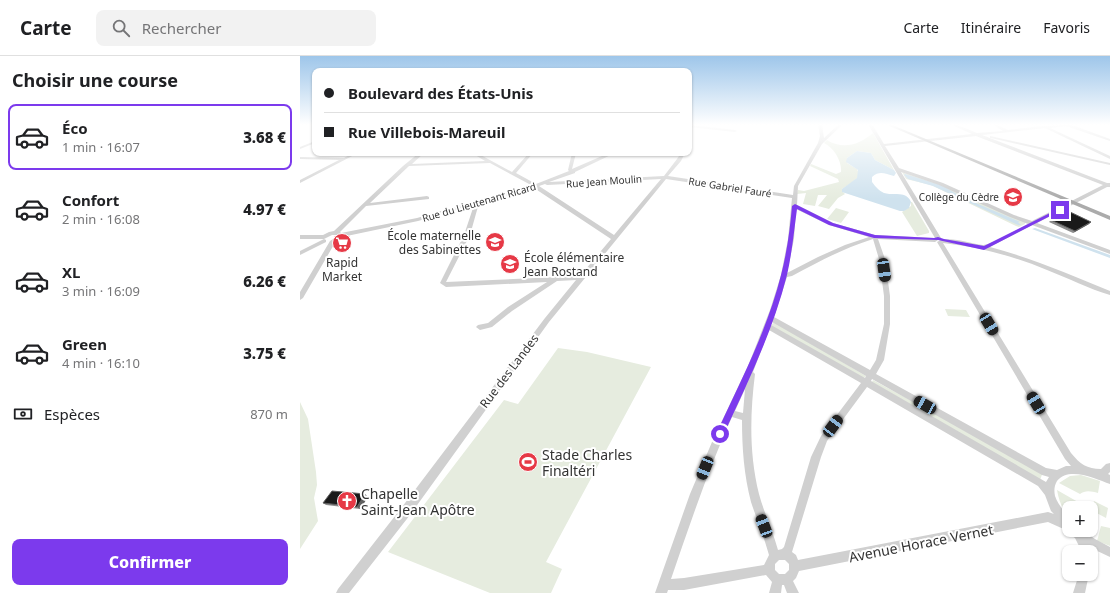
<!DOCTYPE html>
<html lang="fr">
<head>
<meta charset="utf-8">
<style>
	body { margin:0; font-family:"Noto Sans",sans-serif; background:#f2f2f2; color:#202124; height:100vh; display:flex; flex-direction:column; font-size:15px; white-space:nowrap }
	* { box-sizing:border-box; margin:0 }
	p { font-size:13px; color:#757577 }
	.icon { flex:none; width:22px; height:22px; fill:none; stroke:currentColor; stroke-width:2; stroke-linecap:round; stroke-linejoin:round }
	.map { position:relative; flex:1; overflow:hidden }
	.details { display:flex; flex-direction:column; background:#fff; width:300px }
	.details>* { flex:none }
	.hud { position:absolute; left:12px; top:12px; width:380px; height:88px; border-radius:8px; box-shadow:0 1px 3px #0004; display:grid; align-content:center; height:88px; padding:0 12px; background:#fff }
	.tools { position:absolute; left:762px; top:445px; display:grid; gap:8px }
	.tools a { display:grid; place-items:center; width:36px; height:36px; border-radius:8px; background:#fff; box-shadow:0 1px 3px #0004; font-size:20px }
	.end { position:absolute; width:18px; height:18px; margin:-9px; border:5px solid #7c3aed; background:#fff; box-shadow:0 0 0 2px #fff }
	.from { border-radius:50% }
	.car { position:absolute; width:12px; height:24px; margin:-12px -6px; border-radius:5px; box-shadow:0 0 3px 1px #0007; background:linear-gradient(#222 24%,#8ab4d8 0 40%,#222 0 76%,#8ab4d8 0 86%,#222 0) }
	.hud b { display:flex; align-items:center; gap:14px; height:38px; font-size:15px }
	.hud b+b { border-top:1px solid #e0e0e0 }
	.hud i { width:10px; height:10px; background:#202124 }
	ul { padding:0; list-style:none }
	li { display:flex; align-items:center; gap:12px; height:66px; margin:0 8px 6px; padding:0 4px; border:2px solid transparent; border-radius:8px }
	li div { flex:1 }
	li b { display:block; font-size:15px }
	li em { font-style:normal; font-weight:800 }
	li.active { border-color:#7c3aed }
	li>.icon { width:36px; height:36px; stroke-width:1.5 }
	h2 { padding:0 12px; font-size:18px; line-height:48px }
	.pay { display:flex; align-items:center; gap:10px; height:44px; padding:0 12px; font-size:15px }
	.pay p { margin-inline-start:auto }
	.cta { display:flex; gap:8px; margin-top:auto; padding:8px 12px }
	.cta a { flex:1; height:46px; border-radius:8px; background:#7c3aed; color:#fff; font-size:16px; font-weight:800; line-height:46px; text-align:center }
	header { display:flex; align-items:center; gap:24px; box-sizing:border-box; height:56px; padding:0 20px; background:#fff; border-bottom:1px solid #e0e0e0 }
	header strong { font-size:19px }
	nav { display:flex; gap:22px; margin-inline-start:auto; font-size:14px }
	.search { width:280px; height:36px; background:#f2f2f2; display:flex; align-items:center; gap:10px; box-sizing:border-box; padding:0 14px; border-radius:8px; color:#757577; font-size:15px }
	main { display:flex; flex:1; min-height:0 }
	.map>svg:first-child { display:block }
</style>
</head>
<body>
<header>
<strong>Carte</strong>
<div class="search"><svg class="icon" aria-label="search" viewBox="0 0 24 24"><circle cx="10" cy="10" r="6"/><path d="M15 15l6 6"/></svg>Rechercher</div>
<nav><a>Carte</a><a>Itinéraire</a><a>Favoris</a></nav>
</header>
<main>
<section class="details">
<h2>Choisir une course</h2>
<ul>
<li class="active"><svg class="icon" aria-label="car" viewBox="0 0 24 24"><path d="M5 17H2v-5l4-1 3-4h7l3 4 3 1v5h-3M9 17h6M6 11h13"/><circle cx="7" cy="17" r="2"/><circle cx="17" cy="17" r="2"/></svg><div><b>Éco</b><p>1 min · 16:07</p></div><em>3.68 €</em></li>
<li><svg class="icon" aria-label="car" viewBox="0 0 24 24"><path d="M5 17H2v-5l4-1 3-4h7l3 4 3 1v5h-3M9 17h6M6 11h13"/><circle cx="7" cy="17" r="2"/><circle cx="17" cy="17" r="2"/></svg><div><b>Confort</b><p>2 min · 16:08</p></div><em>4.97 €</em></li>
<li><svg class="icon" aria-label="car" viewBox="0 0 24 24"><path d="M5 17H2v-5l4-1 3-4h7l3 4 3 1v5h-3M9 17h6M6 11h13"/><circle cx="7" cy="17" r="2"/><circle cx="17" cy="17" r="2"/></svg><div><b>XL</b><p>3 min · 16:09</p></div><em>6.26 €</em></li>
<li><svg class="icon" aria-label="car" viewBox="0 0 24 24"><path d="M5 17H2v-5l4-1 3-4h7l3 4 3 1v5h-3M9 17h6M6 11h13"/><circle cx="7" cy="17" r="2"/><circle cx="17" cy="17" r="2"/></svg><div><b>Green</b><p>4 min · 16:10</p></div><em>3.75 €</em></li>
</ul>
<div class="pay"><svg class="icon" aria-label="cash" viewBox="0 0 24 24"><path d="M3 7h18v10H3z"/><circle cx="12" cy="12" r="2"/></svg>Espèces<p>870 m</p></div>
<div class="cta"><a>Confirmer</a></div>
</section>
<div class="map">
<svg width="810" height="537" viewBox="0 0 810 537">
	<rect width="100%" height="100%" fill="#fff"/>
	<!-- green -->
	<path fill="#e6ecdf" d="M573,77L594,114L575,104L571,97L557,95L547,102V107L557,113L559,118L556,124L542,133L543,136L545,138L538,142L529,153L518,150L527,139H518L515,150L503,148L506,137L497,138L498,134L504,135L539,126L538,123L510,110L511,108L536,118L541,116C542,105 534,92 524,87L527,84C543,94 559,89 573,77Z
		M602,116L645,131L725,166V168L719,171L716,170L631,129L606,123Z
		M611,146H612L629,175V177L617,180L602,156L611,150Z
		M536,152L549,156L541,167L527,163Z
		M645,253L666,254L670,261L648,260Z
		M473,267H476L566,320L564,322L471,270Z
		M258,292L287,296L351,311L246,506L262,513L251,537H190L88,496L204,344L218,348Z
		M573,324L743,416L740,424L572,326Z
		M0,346L8,363L16,416L17,429L14,442L18,465L0,493Z
		M781,419L800,425L798,437C791,435 785,434 780,438L759,427L770,420Z
		M757,434L778,446L780,452H769V462C762,453 759,445 757,434Z
		M794,445L808,452L806,462L791,454Z
		M801,470L810,472V490L797,485Z"/>
	<!-- water -->
	<path fill="#cfe2ee" d="M557,95L571,97L575,104L594,114L596,117L594,120C585,118 580,114 572,121V126C575,130 579,135 584,137C594,140 606,134 611,146L609,152L604,155H600L542,136V133L557,122L558,114L546,106L547,102Z
		M605,118L641,129L664,142L718,165L720,166H718L721,169H718L633,130L608,123L604,119Z
		M735,172L810,199V202L732,173Z"/>
	<g fill="none" stroke-linecap="round" stroke-linejoin="round">
		<!-- minor -->
		<path fill="#d0d0d0" fill-rule="evenodd" d="M518,68H522L524,82L539,68H543L522,88L498,130L497,149L533,167L575,179L635,182L568,68H572L584,88L672,78L652,69L651,68H655L677,77L703,75L692,68H696L708,74L741,70L743,69L746,70L776,68L775,69H772L810,83V85L766,70L750,72L810,100V103L745,72L682,79L807,127H810V131H807L737,167L810,194V198L732,169L690,191C732,202 771,219 810,235V239C789,233 768,222 747,214C713,200 680,191 643,187L771,397C780,408 787,413 801,413L806,408L810,407V416L808,418L810,419V428C796,423 769,410 757,425C754,430 754,435 755,440C758,449 764,454 768,462C770,465 769,470 769,474H782L795,483L810,491V501L791,492L792,496L791,499V496H782L775,482L769,478L768,475L748,466L499,515L496,522L493,525L499,537H487L484,529H482L481,537H469L472,526L466,519L384,534H368L367,537H355L390,438L412,386L448,310L470,254L481,219L488,183L492,142L366,123L249,266L110,459L49,537H36L38,533L102,451L245,262L276,224L257,225L212,255L192,271L180,274L176,271L178,269L188,267L208,251L247,226L146,231L140,227L164,179L174,149L118,165L42,181L40,180V179H32L24,183H0V179H23L29,176L34,175L103,110L119,97H124L112,108L185,105L172,97H177L212,116L229,97H233L216,117L236,128L269,115L268,114L272,97H276L272,113L309,97H315L275,116V117L249,126L364,120L377,103L381,97H385L381,105L368,120L493,139L494,130L518,87L520,80ZM676,80L803,129L732,165L714,159L643,127L599,112L585,90ZM190,107L231,129L117,162L41,177L40,176L66,150L129,143V141L127,140L70,147L109,110ZM601,116L639,129L710,161L728,168C720,172 689,190 683,189C670,188 648,179 637,186L765,403L771,410H766L757,414L746,412L576,318L584,304L590,268V240L585,203L578,183L635,186L641,182ZM361,123L314,179L239,130L245,128L247,129ZM234,132L311,183L280,220L146,226L170,179L179,147ZM496,153L529,169L569,181L545,189L518,201L487,217L494,183ZM573,183L579,203L584,240V268L576,304L570,314L474,261L487,221L492,220C520,205 542,193 573,183ZM472,266L566,320L565,322L471,269ZM469,274L561,327L521,380L511,401L484,491L482,493L478,494C473,475 464,457 459,438C449,398 450,358 455,318L453,316ZM572,323L742,419L749,421L746,426L571,325ZM567,331L738,430L745,439L751,455L754,458L748,456L498,504L496,499L492,496L521,401L527,385ZM445,333L443,357L435,355ZM432,361L442,364C442,392 444,419 451,446C457,464 464,481 469,499L464,509L384,522L371,523C390,468 408,414 432,361ZM479,504H485L489,508V514L485,518H479L475,514V508Z
			M391,69L435,74L437,75L435,76L390,71L389,70Z
			M690,80L810,107V109L691,82H690Z
			M15,85V87L0,93V91Z
			M53,97H58L0,127V124L39,104L0,103V101L44,102Z
			M24,183L26,184V186L0,199V195Z
			M33,183L36,185L3,242L0,244V236L30,185Z
			M779,518H789L785,537H773Z"/>
		<!-- major -->
		<path fill="#ababab" fill-rule="evenodd" d="M585,68H590L810,160V164Z"/>
	</g>
	<!-- wall -->
	<path fill="#8c8c8c" d="M751,164L789,168L773,177L749,166Z
		M68,441L60,453L26,449L23,447Z"/>
	<!-- shaded-wall -->
	<path fill="#5f5f5f" d="M791,166L789,168L773,177L775,175Z
		M65,438L68,441L60,453L57,451Z"/>
	<!-- building -->
	<path fill="#1a1a1a" stroke="#5f5f5f" d="M768,155L791,166L775,175L751,164Z
		M32,435L65,438L57,451L23,447Z"/>
	<!-- sky -->
	<linearGradient id="sky" x2="0" y2="1"><stop stop-color="#9ec6ea"/><stop offset="0.48" stop-color="#fff"/><stop offset="1" stop-color="#fff" stop-opacity="0"/></linearGradient>
	<rect width="810" height="143" fill="url(#sky)"/>
	<!-- route -->
	<path fill="#7c3aed" d="M495,148L533,167L575,179L634,182L638,181L644,183L684,190L758,153L762,154L684,194L638,184L574,182L529,169L497,153C494,175 492,197 487,219C473,275 447,328 423,380L420,381L416,378C440,326 467,275 481,219C487,196 490,173 492,150Z"/>
	<!-- icons -->
	<defs>
		<g id="school-disc" transform="scale(1)"><circle r="9.5" fill="#e63946" stroke="#fff"/><path d="M0-5L7-2L0 1L-7-2ZM-4 1L0 2.5L4 1V4Q0 6-4 4Z" fill="#fff"/></g>
		<g id="supermarket-disc" transform="scale(1)"><circle r="9.5" fill="#e63946" stroke="#fff"/><path d="M-6-5.5h2.5l.6 2H6L4.5 2H-2.5L-4.4-4H-6ZM-1.5 3.2a1.3 1.3 0 1 0 .1 0ZM3 3.2a1.3 1.3 0 1 0 .1 0Z" fill="#fff"/></g>
		<g id="stadium-disc" transform="scale(1)"><circle r="9.5" fill="#e63946" stroke="#fff"/><path d="M0-5a6.5 5 0 1 0 0 10a6.5 5 0 1 0 0-10ZM-3.5-1.8h7v3.6h-7Z" fill="#fff"/></g>
		<g id="church-disc" transform="scale(1)"><circle r="9.5" fill="#e63946" stroke="#fff"/><path d="M-1.2-6h2.4v3.5h3.3v2.4h-3.3V6h-2.4V-.1h-3.3v-2.4h3.3Z" fill="#fff"/></g>
	</defs>
	<g fill-rule="evenodd">
		<use href="#school-disc" x="713" y="141"/>
		<use href="#school-disc" x="195" y="186"/>
		<use href="#supermarket-disc" x="42" y="187"/>
		<use href="#school-disc" x="210" y="208"/>
		<use href="#stadium-disc" x="228" y="406"/>
		<use href="#church-disc" x="47" y="445"/>
	</g>
	<g text-anchor="middle" dominant-baseline="central" stroke-width="4" stroke-linejoin="round" paint-order="stroke">
		<!-- far-street labels -->
		<g font-size="10" fill="#333" stroke="#fff">
			<text transform="translate(304 125) rotate(-4)">Rue Jean Moulin</text>
			<text transform="translate(430 131) rotate(9)">Rue Gabriel Fauré</text>
			<text transform="translate(179 146) rotate(-16)">Rue du Lieutenant Ricard</text>
		</g>
		<!-- far-poi labels -->
		<g font-size="10" fill="#333" stroke="#fff" text-anchor="end">
			<text x="699" y="141">Collège du Cèdre</text>
		</g>
		<!-- poi labels -->
		<g font-size="12" fill="#333" stroke="#fff" text-anchor="end">
			<text x="181" y="179">École maternelle<tspan x="181" dy="14">des Sabinettes</tspan></text>
			<text x="224" y="201" text-anchor="start">École élémentaire<tspan x="224" dy="14">Jean Rostand</tspan></text>
			<text x="42" y="206" text-anchor="middle">Rapid<tspan x="42" dy="14">Market</tspan></text>
		</g>
		<!-- street labels -->
		<g font-size="12" fill="#333" stroke="#fff">
			<text transform="translate(209 315) rotate(-53)">Rue des Landes</text>
		</g>
		<!-- near-poi labels -->
		<g font-size="14" fill="#333" stroke="#fff" text-anchor="start">
			<text x="242" y="398">Stade Charles<tspan x="242" dy="16">Finaltéri</tspan></text>
			<text x="61" y="437">Chapelle<tspan x="61" dy="16">Saint-Jean Apôtre</tspan></text>
		</g>
		<!-- near-street labels -->
		<g font-size="14" fill="#333" stroke="#fff">
			<text transform="translate(621 487) rotate(-11)">Avenue Horace Vernet</text>
		</g>
	</g>
</svg>
<div class="tools">
<a>+</a>
<a>−</a>
</div>
<i class="end from" style="left:420px;top:378px"></i>
<i class="end" style="left:760px;top:154px"></i>
<i class="car" style="left:584px;top:214px;rotate:172deg"></i>
<i class="car" style="left:689px;top:268px;rotate:149deg"></i>
<i class="car" style="left:736px;top:347px;rotate:329deg"></i>
<i class="car" style="left:625px;top:349px;rotate:299deg"></i>
<i class="car" style="left:533px;top:370px;rotate:37deg"></i>
<i class="car" style="left:405px;top:412px;rotate:202deg"></i>
<i class="car" style="left:464px;top:470px;rotate:339deg"></i>
<div class="hud">
<b><i class="from"></i>Boulevard des États-Unis</b>
<b><i></i>Rue Villebois-Mareuil</b>
</div>
</div>
</main>
</body>
</html>
